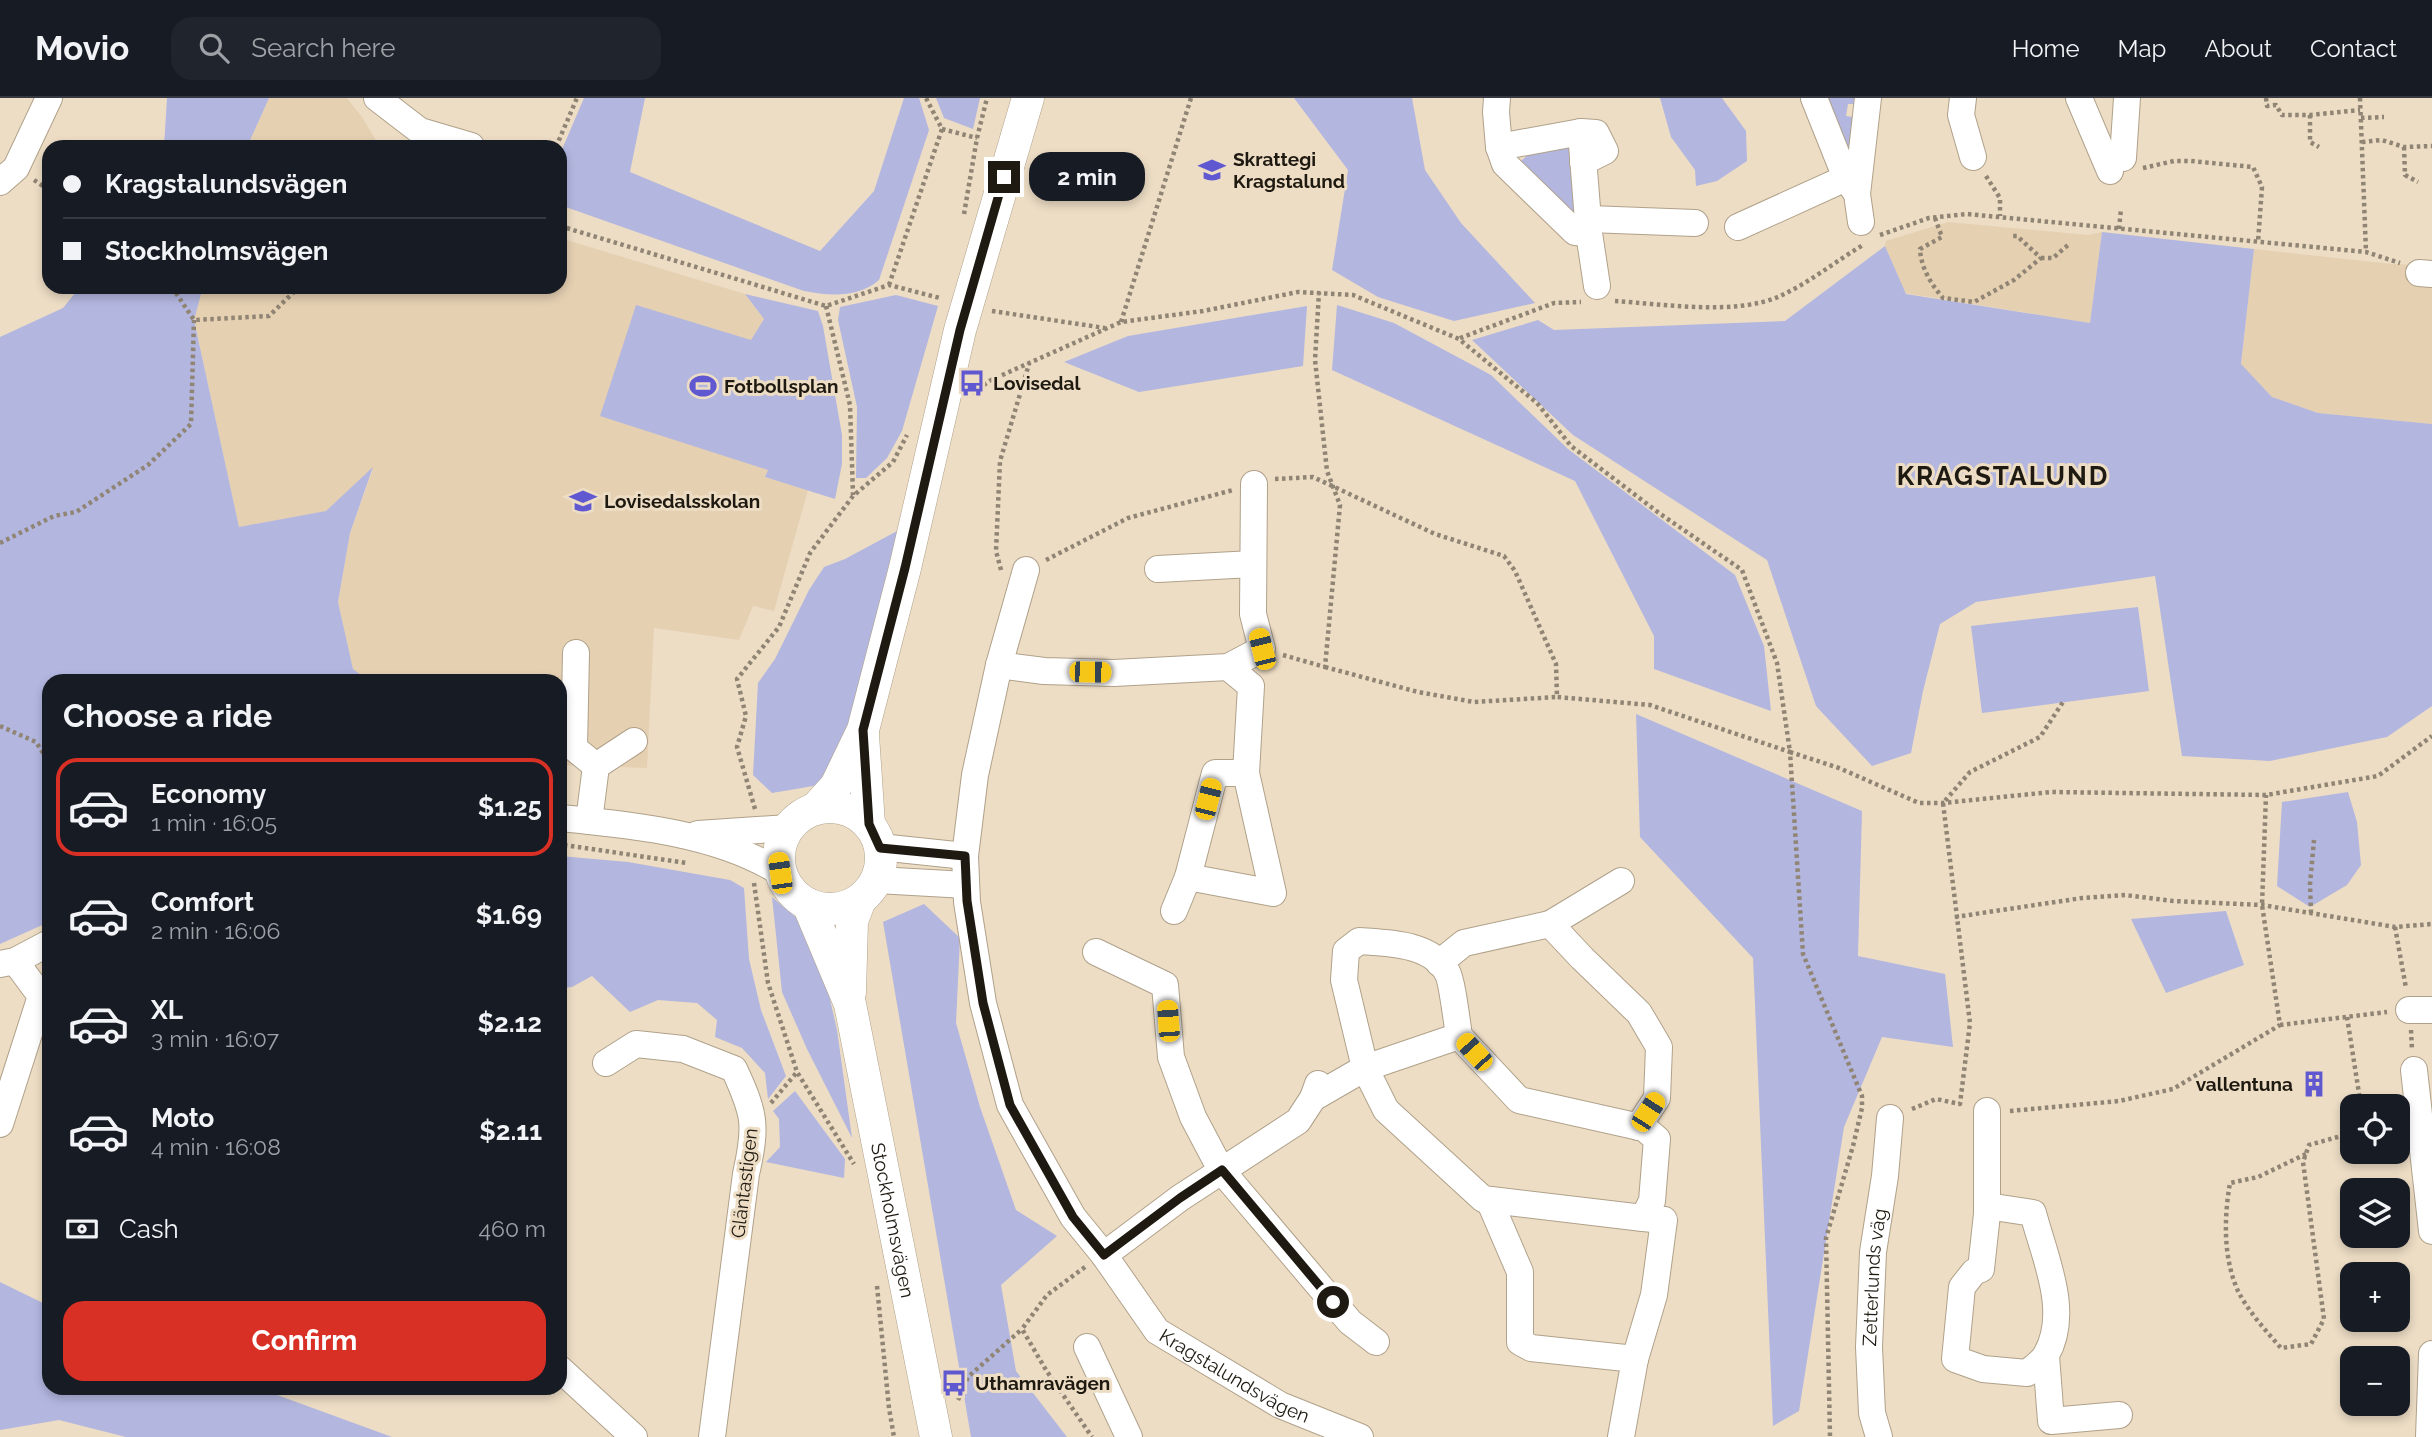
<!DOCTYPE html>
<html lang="en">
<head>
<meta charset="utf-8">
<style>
	body { margin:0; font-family:Raleway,sans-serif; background:#20242c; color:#f1f3f6; height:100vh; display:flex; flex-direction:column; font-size:26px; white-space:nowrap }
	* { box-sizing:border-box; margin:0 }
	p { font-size:23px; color:#9ea1a6 }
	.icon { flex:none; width:38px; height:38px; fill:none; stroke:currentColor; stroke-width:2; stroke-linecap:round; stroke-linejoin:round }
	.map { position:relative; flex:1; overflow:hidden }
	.sheet { position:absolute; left:42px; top:576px; width:525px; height:721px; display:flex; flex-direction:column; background:#171b24; border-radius:21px; box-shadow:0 4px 10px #0003 }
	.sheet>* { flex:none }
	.guide { position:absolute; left:42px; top:42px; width:525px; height:154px; border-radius:21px; box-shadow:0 4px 10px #0003; display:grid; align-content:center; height:154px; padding:0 21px; background:#171b24 }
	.fabs { position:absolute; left:2340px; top:996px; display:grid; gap:14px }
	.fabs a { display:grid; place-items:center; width:70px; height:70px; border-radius:14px; background:#171b24; box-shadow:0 4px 10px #0003; font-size:35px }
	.end { position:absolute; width:32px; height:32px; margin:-16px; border:9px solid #1f1a11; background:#fff; box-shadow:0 0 0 4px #fff }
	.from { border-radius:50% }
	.bubble { position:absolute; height:49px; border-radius:21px; background:#171b24; box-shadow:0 4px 10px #0003; font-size:23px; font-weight:700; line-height:49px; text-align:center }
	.car { position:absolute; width:21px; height:42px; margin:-21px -10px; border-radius:9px; box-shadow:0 0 5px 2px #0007; background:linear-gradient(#f5c518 24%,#345 0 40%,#f5c518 0 76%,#345 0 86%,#f5c518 0) }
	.guide b { display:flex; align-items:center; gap:24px; height:66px; font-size:26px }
	.guide b+b { border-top:2px solid #363941 }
	.guide i { width:18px; height:18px; background:#f1f3f6 }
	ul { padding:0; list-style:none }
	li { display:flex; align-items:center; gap:21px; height:98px; margin:0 14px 10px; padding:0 7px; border:4px solid transparent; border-radius:21px }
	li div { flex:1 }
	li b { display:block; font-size:26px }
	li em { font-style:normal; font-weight:700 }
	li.current { border-color:#d93025 }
	li>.icon { width:63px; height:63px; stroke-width:1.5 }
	h2 { padding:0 21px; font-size:32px; line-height:84px }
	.pay { display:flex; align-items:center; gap:18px; height:77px; padding:0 21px; font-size:26px }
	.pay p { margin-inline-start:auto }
	.action { display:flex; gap:14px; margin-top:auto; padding:14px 21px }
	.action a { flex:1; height:80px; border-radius:21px; background:#d93025; color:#fff; font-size:28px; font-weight:700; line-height:80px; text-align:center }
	header { display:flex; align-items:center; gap:42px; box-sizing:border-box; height:98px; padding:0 35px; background:#171b24; border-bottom:2px solid #363941 }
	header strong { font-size:33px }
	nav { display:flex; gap:38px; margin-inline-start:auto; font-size:24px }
	.search { width:490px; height:63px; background:#20242c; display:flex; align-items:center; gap:18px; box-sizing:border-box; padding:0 24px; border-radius:21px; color:#9ea1a6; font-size:26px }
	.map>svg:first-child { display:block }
</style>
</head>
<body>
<header>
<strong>Movio</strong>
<div class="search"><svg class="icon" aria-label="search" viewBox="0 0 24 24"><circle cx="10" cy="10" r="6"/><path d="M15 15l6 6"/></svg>Search here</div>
<nav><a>Home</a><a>Map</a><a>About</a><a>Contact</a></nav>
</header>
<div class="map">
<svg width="2432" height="1339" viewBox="0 0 2432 1339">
	<rect width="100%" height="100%" fill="#edddc5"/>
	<!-- built -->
	<path fill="#e5d0b2" d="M269,0H347L362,19L380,49H247Z
		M1948,124L2088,137L2102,134L2090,225L1905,195L1885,148L1886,143Z
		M560,140L745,196L764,221L752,241L805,258L772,366L765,379L808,392L774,513L753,508L739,542L654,530L647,670L560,667V583H369L353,571L338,504L350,435L373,371L327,413L239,429L194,222L203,189H560Z
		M2254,151L2392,166L2432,167V326L2318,315L2272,299L2241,267Z"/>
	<!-- green -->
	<path fill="#b3b6df" d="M167,0H269L247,49H164Z
		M584,0H645L630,74L820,153L874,93L904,0H919L929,32L879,182C859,200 829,198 804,193L560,107V56Z
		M936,0H980L973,31L944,20Z
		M1294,0H1412L1425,72L1461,125L1535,205L1454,223L1378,199L1332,172L1348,72Z
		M1660,0H1722L1746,33L1747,63L1717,83L1696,88L1695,72L1671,39Z
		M1821,0H1862L1861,6H1848L1846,18L1860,20L1857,70Z
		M1578,42L1574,119L1515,68L1530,55Z
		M2102,134L2254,151L2241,266L2272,299L2318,315L2432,326V608L2387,639L2270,663L2182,658L2155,478L1976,504L1940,526L1923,593L1911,655L1872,668L1816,608L1767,462L1573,337L1472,242L1538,222L1554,232L1785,223L1885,148L1906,196L2090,225Z
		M80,189H203L194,222L239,429L326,413L373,369L350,435L338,504L353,571L369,583H49V824L0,846V239L63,210Z
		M745,196L818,213L823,228L842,337V366L835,401L765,379L768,372L600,318L636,207L751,242L764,221Z
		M896,197L938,208L902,333L887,360L866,380H856L857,309L838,222L840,209Z
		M1337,207L1394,225L1491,277L1568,351L1735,477L1764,548L1771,613L1654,571V538L1575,383L1332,272Z
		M1307,208L1303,268L1139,294L1064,264L1128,238Z
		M899,432L841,669L831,685L772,695L753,677L758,585L775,561L809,492L824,469L845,461Z
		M2138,509L2149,593L1982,615L1971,528Z
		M1636,616L1862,713L1858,858L1945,876L1953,949L1882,939L1844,1029L1799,1313L1773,1328L1753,860L1640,739Z
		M2348,694L2357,724L2361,767L2347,787L2310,809L2277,788L2282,704Z
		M560,758L628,764L730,782L744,790L749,861L761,912L786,978L768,1001L765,975L742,950L715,939L717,922L697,905L658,902L630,914L592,878L572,889L560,890Z
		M772,799L805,827L817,844L837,932L852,1040L807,951L782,894Z
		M924,806L960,840L956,925L980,1009L1016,1112L1057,1138L1001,1187L1016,1273L1067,1339H971L883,824Z
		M2226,813L2244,867L2166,895L2131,821Z
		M795,993L845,1061L844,1080L766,1064L780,1049L779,1021L773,1013Z
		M0,1184L49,1208V1290H258L392,1339H126L59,1322L0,1332Z"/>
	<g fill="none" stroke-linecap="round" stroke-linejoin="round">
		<!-- minor casing -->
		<g stroke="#b0a18a" stroke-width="28">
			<g id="minor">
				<path d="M377,0L420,33L471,48"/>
				<path d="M1497,0L1496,14L1499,49L1505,66L1575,134L1589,135"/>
				<path d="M1814,0L1846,80L1857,96L1861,124"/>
				<path d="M1963,0L1961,17L1973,59"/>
				<path d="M2079,0L2110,73"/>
				<path d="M1581,34L1596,35L1605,53L1583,64"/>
				<path d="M1499,49L1581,34L1589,135L1597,188"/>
				<path d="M2123,60L2127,0"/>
				<path d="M0,84L16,70L49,0"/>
				<path d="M1857,96L1868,0"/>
				<path d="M1589,121L1695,125"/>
				<path d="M1738,129L1846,80"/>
				<path d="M2419,175L2432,176"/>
				<path d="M1158,471L1253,466"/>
				<path d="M1026,472L999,567L1044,573L1114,575L1228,569L1262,551L1253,516L1254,386"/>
				<path d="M576,555L574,650L596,668"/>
				<path id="s1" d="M999,567L975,677L965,758L967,804L983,905L1010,1007L1073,1119L1104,1157L1157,1233L1280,1307L1360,1339"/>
				<path d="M1228,569L1251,588L1246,675L1273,795L1188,779L1215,675H1246"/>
				<path d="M560,720C632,727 719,735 781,775"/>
				<path d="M589,723L596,668L634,643"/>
				<path d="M698,736L788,730"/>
				<path d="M880,749L965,758"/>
				<path d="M877,782L966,787"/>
				<path d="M1174,813L1188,779"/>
				<path d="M1550,826L1621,783"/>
				<path d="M1096,854L1165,887L1171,959L1193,1019L1221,1072L1350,1224L1376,1244"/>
				<path d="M15,863L49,909"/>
				<path d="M1439,865L1464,845L1550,826L1582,860L1639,915L1659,949L1657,1000L1638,1029"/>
				<path d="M0,866L15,863L49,845"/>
				<path d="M2409,912H2432"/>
				<path d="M606,965L636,946L683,951L734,971C755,1016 757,1027 746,1076L712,1339"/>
				<path d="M2414,972L2432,1133"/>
				<path d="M1313,1000L1365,970L1344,882L1346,853L1359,843C1387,845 1431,845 1447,874C1452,882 1457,925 1459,938L1365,970L1386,1012L1483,1101L1643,1120L1652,1103L1657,1041L1644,1030L1519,1002L1459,938"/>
				<path d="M0,1026L41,898"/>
				<path d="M1489,1102L1520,1174V1244L1531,1250L1635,1261L1621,1339"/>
				<path d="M1987,1108L2033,1115C2044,1158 2071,1214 2046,1257C2042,1264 2033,1270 2027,1275L1983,1271L1955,1261L1962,1189L1974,1174L1981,1171L1987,1116V1013"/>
				<path d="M1104,1157L1180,1100L1298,1023L1313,1000L1318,986"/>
				<path d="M1087,1249L1129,1339"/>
				<path d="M2046,1258L2051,1323L2119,1317"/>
				<path d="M1635,1261L1654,1197L1664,1122L1643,1120"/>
				<path d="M560,1271L634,1339"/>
				<path id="s2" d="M1879,1339L1872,1315L1869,1249L1873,1154L1885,1078L1890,1020"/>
				<path d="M2429,1339L2432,1256"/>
			</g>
		</g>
		<!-- major casing -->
		<g stroke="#b0a18a" stroke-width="33">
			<g id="major">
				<path d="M863,637L869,726"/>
				<circle cx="830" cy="760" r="51"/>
				<path d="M816,710L836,688L863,632L905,470L960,232L1028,0"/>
				<path id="s3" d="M808,806L850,906L936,1339"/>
				<path d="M850,894L852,823L860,802"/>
			</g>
		</g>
		<!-- path -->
		<path stroke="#908574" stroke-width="4.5" stroke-dasharray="3.5 3.5" stroke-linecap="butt" d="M2266,0L2267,8L2276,7L2282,17H2310L2360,12
			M2360,0L2366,154
			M2310,17V44L2319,49
			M2361,20L2384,19
			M942,31L977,40
			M2362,44L2382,42L2404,49L2432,48
			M556,49L577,0
			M2404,49L2405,77L2418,84
			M2143,70L2174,63H2191L2253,69L2262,89L2258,144
			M1986,78L2000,100V118
			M34,82L49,92
			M964,116L977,40L987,0
			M1935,120L1942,139L1920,151C1921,170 1931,186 1943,200L1974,204L2014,182L2041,160L2017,138H2012
			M560,128L826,208L889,187L940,200
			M2119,131L2121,111
			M1880,137L1929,120L1967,116L2366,154L2400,165
			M2041,160H2053L2068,147
			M889,187L942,31L926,0
			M172,189L194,222L269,218L299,189
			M1615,203C1663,206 1736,218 1780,198C1809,185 1836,163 1863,147
			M826,208L850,307L853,397
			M992,213L1105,230
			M1121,224L1191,0
			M1460,240L1554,205L1581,204
			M972,295L991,282L1121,224L1203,213L1298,194L1353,197L1459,241L1537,305L1571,348L1659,415L1742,472L1777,565L1790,654L1839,670L1919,705H1943L2051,694L2266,697L2378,678L2432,638
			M1275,381L1313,379L1435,436L1504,458L1515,473L1556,566L1557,599L1650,607L1790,654L1803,856L1862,998V1010L1853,1048L1826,1140L1830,1339
			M0,445L54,418L76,414L148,367L191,326L194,222
			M1046,462L1128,420L1233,392
			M1001,472L996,453L1000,363L1029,266
			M1283,557L1325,569L1340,407L1327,373L1315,262L1319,194
			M1325,569L1418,594L1474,604L1557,599
			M0,628L36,644L49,664
			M755,711L737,649L746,618L737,581L779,529L810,455L853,398L893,364L907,337
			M564,747L687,765
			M754,785L768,885L797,974L854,1066
			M2311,815L2310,786L2314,742
			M1955,819L2082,800L2125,797L2173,803L2262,807L2395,829L2432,826
			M2395,829L2406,890
			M2347,919L2361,1008
			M2280,927L2387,914
			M2411,932L2412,952
			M771,1005L797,974
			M1912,1011L1936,1001L1960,1006L1970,925L1943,705L1970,674L2040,639L2063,604
			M2010,1013L2119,1003L2173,991L2280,927L2262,807L2266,697
			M2306,1056L2258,1079L2230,1085C2224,1119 2223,1160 2238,1193C2248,1213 2266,1233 2281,1250L2311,1246L2324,1221L2303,1064L2309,1047L2352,1035
			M1085,1169L1047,1197L1022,1231L1046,1272L1092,1339
			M877,1188L889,1310L894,1339
			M958,1302L968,1279L1022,1231"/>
		<!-- minor -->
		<use href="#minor" stroke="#fff" stroke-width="26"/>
		<!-- major -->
		<use href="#major" stroke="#fff" stroke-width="32"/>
	</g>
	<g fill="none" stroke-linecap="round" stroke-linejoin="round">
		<!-- route -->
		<path stroke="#1f1a11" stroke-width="9" d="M1004,79L960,232L905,470L863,632L869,726L880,750L965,758L967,803L983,905L1010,1007L1073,1119L1104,1157L1180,1100L1222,1072L1333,1204"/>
	</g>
	<!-- icons -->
	<defs>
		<g id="school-bare" transform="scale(2.1)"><path d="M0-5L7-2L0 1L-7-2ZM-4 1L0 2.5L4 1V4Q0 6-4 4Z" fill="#6058d0" stroke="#edddc5" stroke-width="2.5" paint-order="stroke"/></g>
		<g id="bus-bare" transform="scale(2.1)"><path d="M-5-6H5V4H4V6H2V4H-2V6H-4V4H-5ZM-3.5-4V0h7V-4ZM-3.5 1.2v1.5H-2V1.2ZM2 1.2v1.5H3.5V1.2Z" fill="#6058d0" stroke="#edddc5" stroke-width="2.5" paint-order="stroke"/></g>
		<g id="stadium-bare" transform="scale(2.1)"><path d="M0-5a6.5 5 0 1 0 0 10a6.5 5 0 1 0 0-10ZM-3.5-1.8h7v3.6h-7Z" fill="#6058d0" stroke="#edddc5" stroke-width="2.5" paint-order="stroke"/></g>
		<g id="building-bare" transform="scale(2.1)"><path d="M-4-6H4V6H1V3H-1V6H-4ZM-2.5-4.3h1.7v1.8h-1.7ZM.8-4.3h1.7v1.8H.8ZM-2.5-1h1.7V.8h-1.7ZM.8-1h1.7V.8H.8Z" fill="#6058d0" stroke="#edddc5" stroke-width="2.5" paint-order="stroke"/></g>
	</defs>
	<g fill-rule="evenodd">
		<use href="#school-bare" x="1212" y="72"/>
		<use href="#bus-bare" x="972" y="285"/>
		<use href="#stadium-bare" x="703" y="288"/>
		<use href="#school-bare" x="583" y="403"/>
		<use href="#building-bare" x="2314" y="986"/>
		<use href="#bus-bare" x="954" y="1285"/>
	</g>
	<g text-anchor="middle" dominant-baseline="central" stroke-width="6" stroke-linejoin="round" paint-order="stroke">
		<!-- poi labels -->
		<g font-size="19" font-weight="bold" fill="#1f1a11" stroke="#edddc5" text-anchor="start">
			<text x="1233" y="61">Skrattegi<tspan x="1233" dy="22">Kragstalund</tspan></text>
			<text x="993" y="285">Lovisedal</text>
			<text x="724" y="288">Fotbollsplan</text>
			<text x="604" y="403">Lovisedalsskolan</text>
			<text x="2293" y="986" text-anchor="end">vallentuna</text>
			<text x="975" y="1285">Uthamravägen</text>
		</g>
		<!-- street labels -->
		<g font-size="19" fill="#1f1a11" stroke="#edddc5">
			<text transform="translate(744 1085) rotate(-83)">Gläntastigen</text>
			<text stroke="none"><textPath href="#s3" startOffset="329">Stockholmsvägen</textPath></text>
			<text stroke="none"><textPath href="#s2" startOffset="161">Zetterlunds väg</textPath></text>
			<text stroke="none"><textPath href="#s1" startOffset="808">Kragstalundsvägen</textPath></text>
		</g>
		<!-- district labels -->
		<g font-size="26" font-weight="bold" letter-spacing="2" fill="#1f1a11" stroke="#edddc5">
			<text x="2003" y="378">KRAGSTALUND</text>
		</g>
	</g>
</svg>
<div class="fabs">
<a><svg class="icon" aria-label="locate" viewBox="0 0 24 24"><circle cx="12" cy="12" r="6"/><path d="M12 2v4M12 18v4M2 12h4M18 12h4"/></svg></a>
<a><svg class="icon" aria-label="layers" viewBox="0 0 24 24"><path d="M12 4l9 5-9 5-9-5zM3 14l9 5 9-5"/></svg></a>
<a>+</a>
<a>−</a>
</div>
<i class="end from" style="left:1333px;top:1204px"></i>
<i class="end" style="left:1004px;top:79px"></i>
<div class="bubble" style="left:1029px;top:54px;width:116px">2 min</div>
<i class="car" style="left:1262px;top:551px;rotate:346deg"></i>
<i class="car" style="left:1090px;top:574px;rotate:91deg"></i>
<i class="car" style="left:1208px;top:701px;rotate:14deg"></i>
<i class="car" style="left:780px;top:775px;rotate:352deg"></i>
<i class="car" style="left:1168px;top:923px;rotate:356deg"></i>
<i class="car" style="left:1474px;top:954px;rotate:318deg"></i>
<i class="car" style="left:1648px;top:1014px;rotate:33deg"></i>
<div class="guide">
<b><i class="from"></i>Kragstalundsvägen</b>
<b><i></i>Stockholmsvägen</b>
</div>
<section class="sheet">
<h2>Choose a ride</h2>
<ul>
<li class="current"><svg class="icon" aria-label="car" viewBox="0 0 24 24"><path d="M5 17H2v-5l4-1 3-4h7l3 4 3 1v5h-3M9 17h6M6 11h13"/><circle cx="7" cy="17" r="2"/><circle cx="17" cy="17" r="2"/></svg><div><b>Economy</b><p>1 min · 16:05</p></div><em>$1.25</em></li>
<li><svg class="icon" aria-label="car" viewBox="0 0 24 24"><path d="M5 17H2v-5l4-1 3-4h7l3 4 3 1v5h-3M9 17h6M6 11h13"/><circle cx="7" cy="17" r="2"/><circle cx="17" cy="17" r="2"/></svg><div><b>Comfort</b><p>2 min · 16:06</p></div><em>$1.69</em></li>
<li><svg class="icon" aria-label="car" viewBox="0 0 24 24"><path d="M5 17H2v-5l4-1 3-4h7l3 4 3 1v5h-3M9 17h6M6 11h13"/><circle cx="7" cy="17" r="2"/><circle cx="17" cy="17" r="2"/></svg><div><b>XL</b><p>3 min · 16:07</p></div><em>$2.12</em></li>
<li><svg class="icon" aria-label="car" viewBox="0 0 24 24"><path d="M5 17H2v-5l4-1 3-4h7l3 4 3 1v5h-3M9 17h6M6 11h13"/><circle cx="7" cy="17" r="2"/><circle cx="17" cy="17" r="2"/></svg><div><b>Moto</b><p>4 min · 16:08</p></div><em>$2.11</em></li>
</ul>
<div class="pay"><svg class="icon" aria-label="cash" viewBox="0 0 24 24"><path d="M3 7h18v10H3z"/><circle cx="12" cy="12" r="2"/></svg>Cash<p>460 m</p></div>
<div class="action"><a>Confirm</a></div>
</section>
</div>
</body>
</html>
